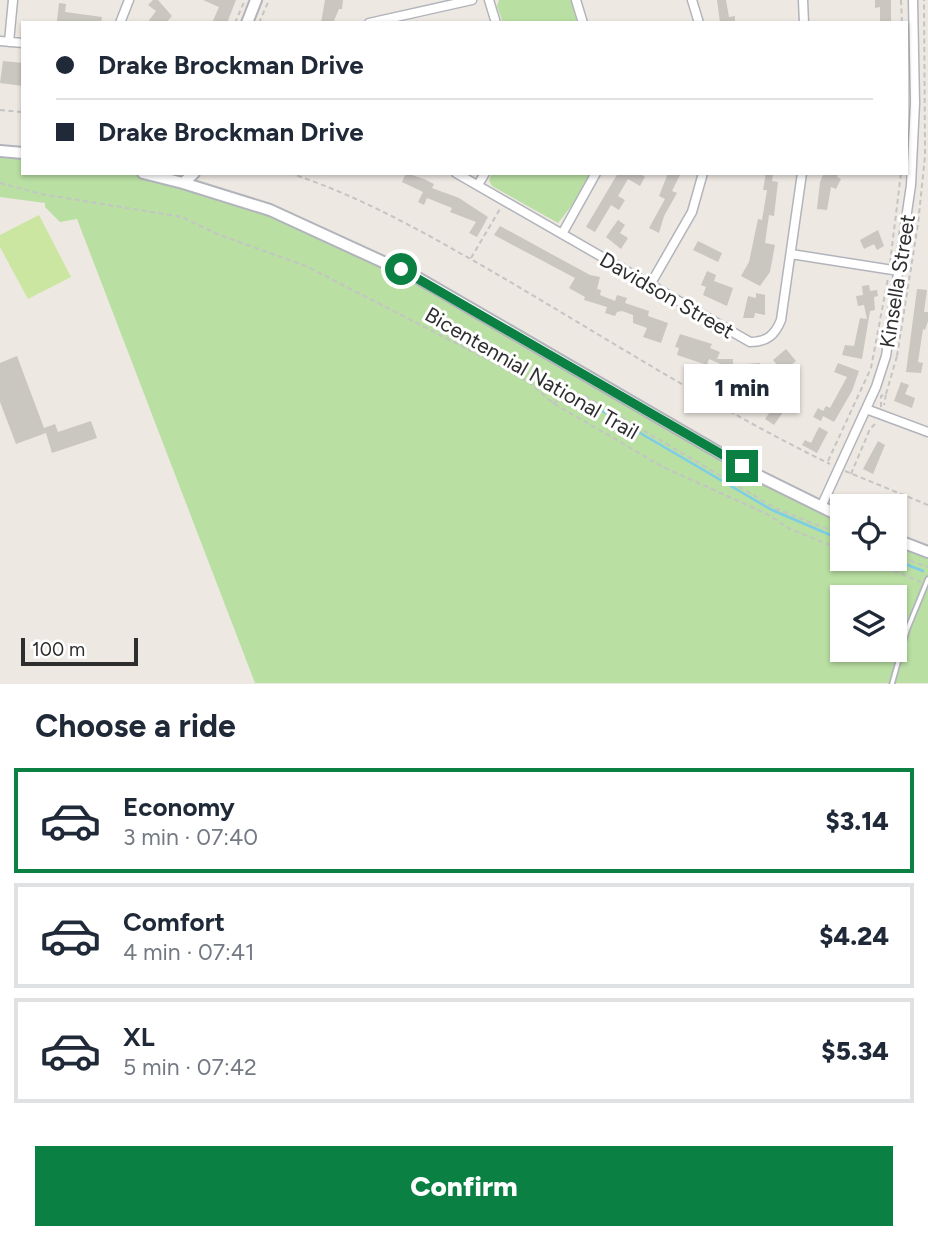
<!DOCTYPE html>
<html lang="en">
<head>
<meta charset="utf-8">
<style>
	body { margin:0; font-family:Figtree,sans-serif; background:#f6f6f7; color:#1f2937; height:100vh; display:flex; flex-direction:column; font-size:26px; white-space:nowrap }
	* { box-sizing:border-box; margin:0 }
	p { font-size:23px; color:#747a83 }
	.icon { flex:none; width:38px; height:38px; fill:none; stroke:currentColor; stroke-width:2; stroke-linecap:round; stroke-linejoin:round }
	.map { position:relative; height:684px; overflow:hidden }
	.panel { display:flex; flex-direction:column; background:#fff; flex:1 }
	.panel>* { flex:none }
	.hud { position:absolute; left:21px; top:21px; width:887px; height:154px; border-radius:0px; box-shadow:0 2px 5px #0004; display:grid; align-content:center; height:154px; padding:0 35px; background:#fff }
	.controls { position:absolute; left:830px; top:494px; display:grid; gap:14px }
	.controls a { display:grid; place-items:center; width:77px; height:77px; border-radius:0px; background:#fff; box-shadow:0 2px 5px #0004; font-size:35px }
	.scale { position:absolute; left:21px; bottom:18px; width:117px; box-sizing:border-box; padding-left:7px; border:4px solid #2e2e2e; border-top:0; font-size:19px; line-height:24px; white-space:nowrap; color:#2e2e2e; -webkit-text-stroke:5px #fff; paint-order:stroke }
	.end { position:absolute; width:32px; height:32px; margin:-16px; border:9px solid #0b8043; background:#fff; box-shadow:0 0 0 4px #fff }
	.from { border-radius:50% }
	.bubble { position:absolute; height:49px; border-radius:0px; background:#fff; box-shadow:0 2px 5px #0004; font-size:23px; font-weight:800; line-height:49px; text-align:center }
	.hud b { display:flex; align-items:center; gap:24px; height:66px; font-size:26px }
	.hud b+b { border-top:2px solid #e0e1e3 }
	.hud i { width:18px; height:18px; background:#1f2937 }
	ul { padding:0; list-style:none }
	li { display:flex; align-items:center; gap:21px; height:105px; margin:0 14px 10px; padding:0 21px; border:4px solid #e0e1e3; border-radius:0px }
	li div { flex:1 }
	li b { display:block; font-size:26px }
	li em { font-style:normal; font-weight:800 }
	li.selected { border-color:#0b8043 }
	li>.icon { width:63px; height:63px; stroke-width:1.5 }
	h2 { padding:0 35px; font-size:32px; line-height:84px }
	.action { display:flex; gap:14px; margin-top:auto; padding:14px 35px }
	.action a { flex:1; height:80px; border-radius:0px; background:#0b8043; color:#fff; font-size:28px; font-weight:800; line-height:80px; text-align:center }
	.map>svg:first-child { display:block }
</style>
</head>
<body>
<div class="map">
<svg width="928" height="684" viewBox="0 0 928 684">
	<rect width="100%" height="100%" fill="#eee8e2"/>
	<!-- green -->
	<path fill="#b9dfa3" fill-rule="evenodd" d="M499,0H572L577,23H503L497,6Z
		M0,151L23,153V173H143L270,210L366,252L842,520V558H894V544L928,553V683H255L77,219L60,222L45,207V203L0,197ZM842,597H894V649H842Z
		M492,173H590L573,204L558,223L492,186L489,180Z"/>
	<!-- pitch -->
	<path fill="#cae6a0" d="M39,215L71,277L28,299L0,247V235Z"/>
	<g fill="none" stroke-linecap="round" stroke-linejoin="round">
		<!-- stream -->
		<path stroke="#7ecde6" stroke-width="2.5" d="M582,399L772,510L842,540
			M890,558L923,571"/>
	</g>
	<!-- building -->
	<path fill="#cac6c0" d="M153,0H158L172,16L166,23H147L156,11L148,5Z
		M203,0H236L227,23H212L219,7Z
		M325,0H343L342,9H339L333,23H321Z
		M717,0H726L729,17L735,16V23H720Z
		M875,0H891V23H880V7L875,8Z
		M59,3L66,4L65,12L102,17L101,23L57,21Z
		M3,61L23,63V86L0,83Z
		M406,173L424,179L434,184L432,188L459,198L488,217L477,237L469,233L476,222L450,212L452,208L427,198L424,205L418,202L423,192L402,182Z
		M618,173H639L645,177L640,186L628,179L618,196L625,200L619,210L611,205L595,232L586,227Z
		M668,173H681L672,191L677,193L664,216L659,233L649,228L665,199L659,196Z
		M766,173H773L772,181L778,182L774,216L769,215L765,243L775,245L770,272L760,286L741,276L749,262L758,219L762,220L767,190H763Z
		M824,173H839L837,177L841,179L836,189L831,187L827,210L817,209L820,182Z
		M618,220L625,225L620,233L628,238L621,249L606,237Z
		M500,226L590,275L600,277L597,289L601,290L600,295L615,301L617,295L627,298L625,303L649,311L648,316L668,323L661,343L643,337L647,328L633,323V315L622,311L617,312L615,316L605,313L607,307L584,300L585,297L569,288L575,278L494,235Z
		M878,230L884,246L877,250L874,244L864,249L860,240Z
		M698,241L722,253L718,262L693,250Z
		M707,271L716,275L714,281L733,288L727,306L703,295L706,287L701,285Z
		M869,285L870,291L877,290L878,296L874,297L875,310L870,311L862,359L842,355L845,345L854,346L860,318L867,319L864,305L858,306L856,296L863,295L862,286Z
		M917,289L927,290L924,312H928V321L925,330L923,329L918,362L923,363L921,373L906,372Z
		M756,293L765,295V315L755,313L754,318H743L748,296L756,298Z
		M680,334L712,344L710,348L720,352L717,359H733V365L760,363L765,384L754,386L752,376H732V383L725,382L718,372L725,366L709,359L707,365L677,355L679,348L675,347Z
		M786,349L796,361L783,372L773,360Z
		M17,356L44,428L55,424L58,432L91,421L97,438L52,453L46,433L16,444L0,402V363Z
		M838,363L859,371L852,391L834,422L823,416L821,421L813,417L818,408L823,411L826,406L830,408L847,377L834,372Z
		M901,382L909,385L905,394L915,398L912,408L894,401Z
		M779,399L788,405L774,425L765,419Z
		M819,427L828,432L817,453L802,445L805,440L811,443Z
		M878,441L885,445L873,474L863,469Z"/>
	<g fill="none" stroke-linecap="round" stroke-linejoin="round">
		<!-- lane casing -->
		<g stroke="#b2b4bc" stroke-width="7">
			<path id="lane" d="M892,684L907,630L928,579"/>
		</g>
		<!-- street casing -->
		<g stroke="#b2b4bc" stroke-width="11">
			<path id="street" d="M489,0L496,23
				M576,0L583,23
				M692,0L699,23
				M803,0L804,23
				M120,23L129,0
				M369,23L472,0
				M0,41L23,43
				M9,42L13,0
				M456,173L750,342C767,342 775,335 781,320L802,173
				M478,185L485,173
				M562,234L596,173
				M791,254L899,271
				M650,285L692,212L703,173
				M866,409L928,432
				M821,507L876,387L886,356L911,185L915,103L913,0"/>
		</g>
		<!-- secondary casing -->
		<g stroke="#b2b4bc" stroke-width="14">
			<path id="secondary" d="M247,23L256,0
				M0,151L23,153
				M143,173L183,183L270,210L418,278L761,477L842,517
				M183,183L194,173
				M894,539L928,552"/>
		</g>
		<!-- path -->
		<path stroke="#c4c4c4" stroke-width="2" stroke-dasharray="5 3.5" stroke-linecap="butt" d="M901,0L902,23
			M235,23L244,2
			M259,23L269,0
			M0,110L23,112
			M289,173C367,198 441,242 512,283C617,345 721,411 830,464
			M0,183L41,194L182,217L217,234L306,266L504,368L531,384L553,403L663,467L767,514L790,529L842,550
			M471,258L500,209
			M890,263L901,173
			M897,356L918,224L925,156L924,0
			M886,394L897,356L894,355
			M553,403L575,394L585,396L777,509L842,535
			M881,407V396L886,394L884,405
			M828,461L871,368L888,278
			M845,471L928,505
			M851,474L870,429L876,423
			M894,555L928,567
			M862,558L921,582"/>
		<!-- lane -->
		<use href="#lane" stroke="#fff" stroke-width="3.5"/>
		<!-- street -->
		<use href="#street" stroke="#fff" stroke-width="8"/>
		<!-- secondary -->
		<use href="#secondary" stroke="#fff" stroke-width="10"/>
	</g>
	<g fill="none" stroke-linecap="round" stroke-linejoin="round">
		<!-- route -->
		<path stroke="#0b8043" stroke-width="9" d="M401,269L742,466"/>
	</g>
	<g text-anchor="middle" dominant-baseline="central" stroke-width="6" stroke-linejoin="round" paint-order="stroke">
		<!-- street labels -->
		<g font-size="21" fill="#2e2e2e" stroke="#fff">
			<text transform="translate(897 281) rotate(-81)">Kinsella Street</text>
			<text transform="translate(667 295) rotate(30)">Davidson Street</text>
			<text transform="translate(532 373) rotate(30)">Bicentennial National Trail</text>
		</g>
	</g>
</svg>
<div class="controls">
<a><svg class="icon" aria-label="locate" viewBox="0 0 24 24"><circle cx="12" cy="12" r="6"/><path d="M12 2v4M12 18v4M2 12h4M18 12h4"/></svg></a>
<a><svg class="icon" aria-label="layers" viewBox="0 0 24 24"><path d="M12 4l9 5-9 5-9-5zM3 14l9 5 9-5"/></svg></a>
</div>
<div class="scale">100 m</div>
<i class="end from" style="left:401px;top:269px"></i>
<i class="end" style="left:742px;top:466px"></i>
<div class="bubble" style="left:684px;top:364px;width:116px">1 min</div>
<div class="hud">
<b><i class="from"></i>Drake Brockman Drive</b>
<b><i></i>Drake Brockman Drive</b>
</div>
</div>
<section class="panel">
<h2>Choose a ride</h2>
<ul>
<li class="selected"><svg class="icon" aria-label="car" viewBox="0 0 24 24"><path d="M5 17H2v-5l4-1 3-4h7l3 4 3 1v5h-3M9 17h6M6 11h13"/><circle cx="7" cy="17" r="2"/><circle cx="17" cy="17" r="2"/></svg><div><b>Economy</b><p>3 min · 07:40</p></div><em>$3.14</em></li>
<li><svg class="icon" aria-label="car" viewBox="0 0 24 24"><path d="M5 17H2v-5l4-1 3-4h7l3 4 3 1v5h-3M9 17h6M6 11h13"/><circle cx="7" cy="17" r="2"/><circle cx="17" cy="17" r="2"/></svg><div><b>Comfort</b><p>4 min · 07:41</p></div><em>$4.24</em></li>
<li><svg class="icon" aria-label="car" viewBox="0 0 24 24"><path d="M5 17H2v-5l4-1 3-4h7l3 4 3 1v5h-3M9 17h6M6 11h13"/><circle cx="7" cy="17" r="2"/><circle cx="17" cy="17" r="2"/></svg><div><b>XL</b><p>5 min · 07:42</p></div><em>$5.34</em></li>
</ul>
<div class="action"><a>Confirm</a></div>
</section>
</body>
</html>
